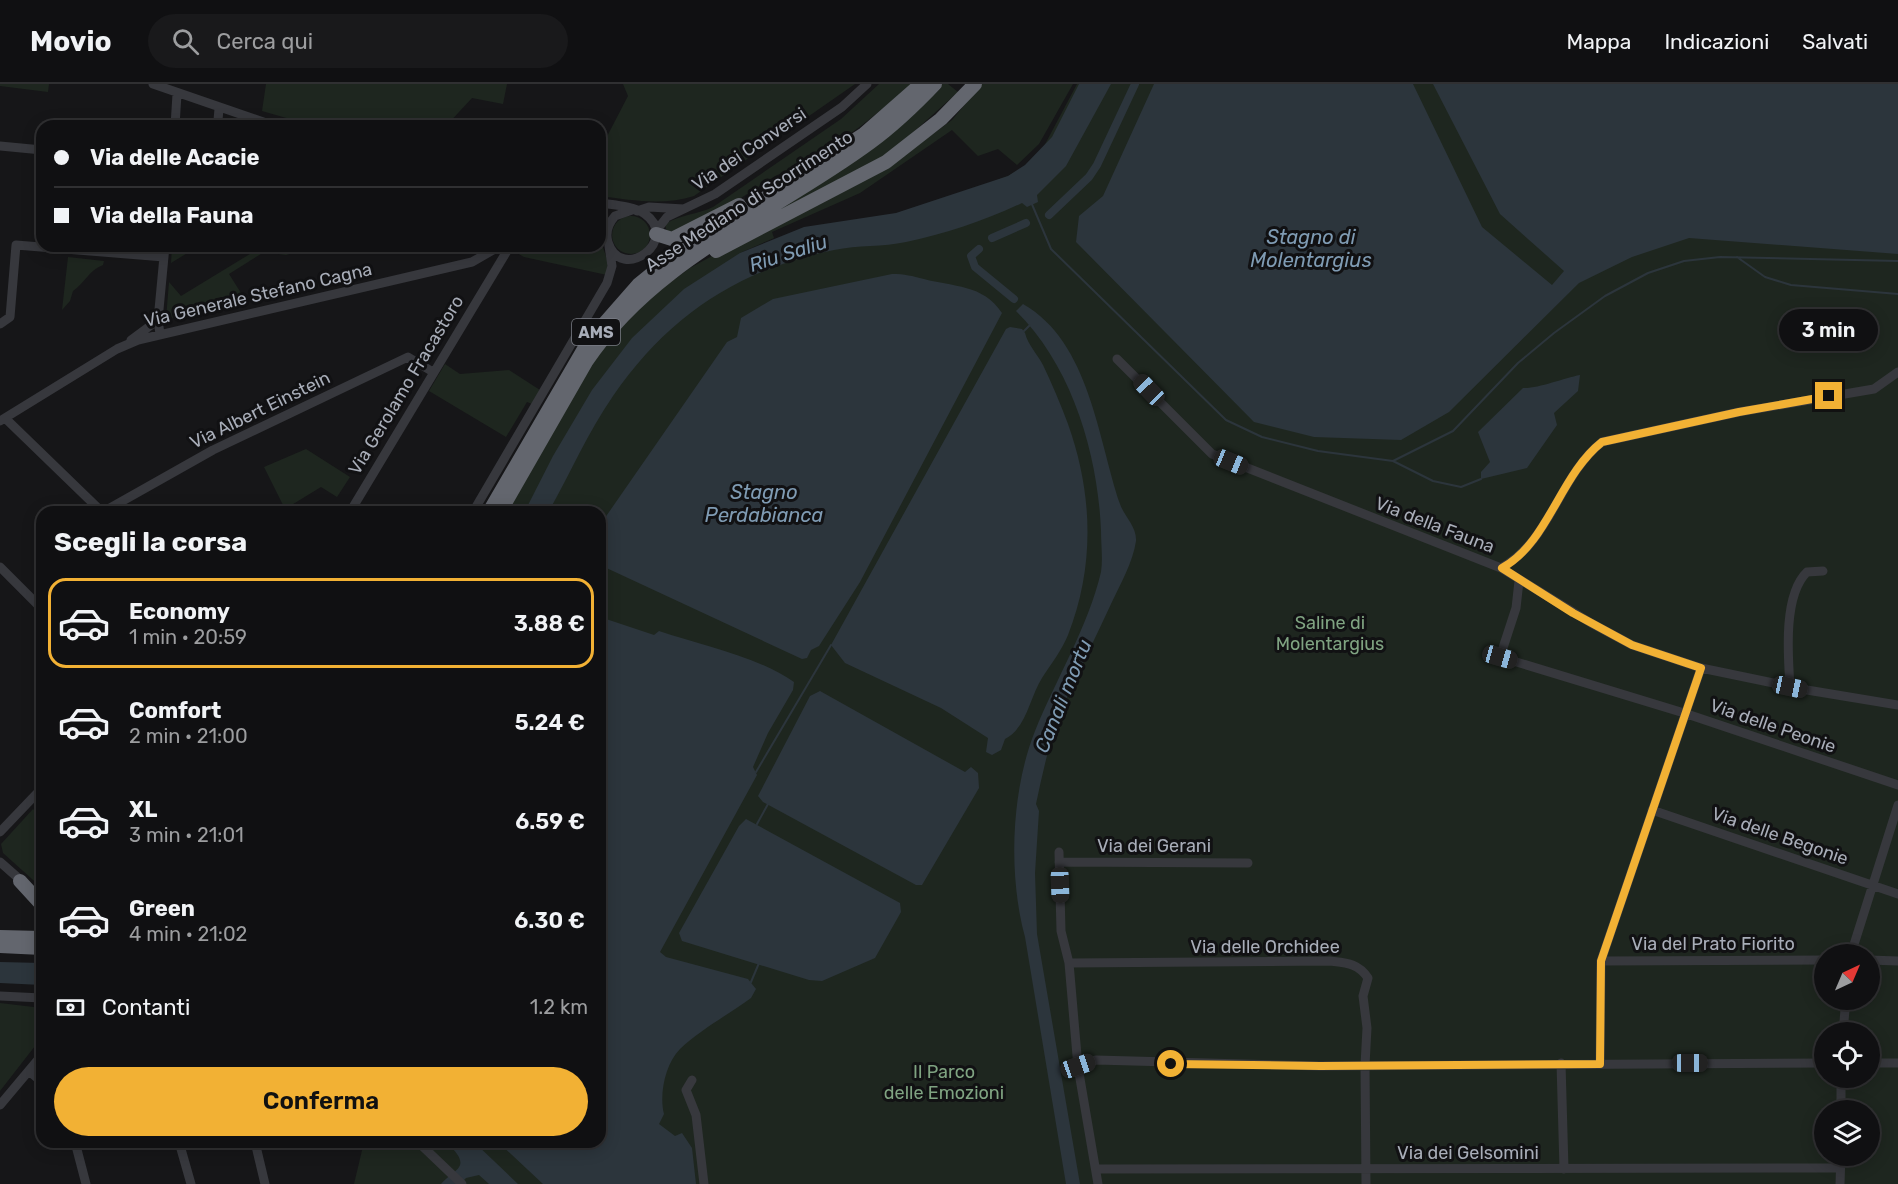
<!DOCTYPE html>
<html lang="it">
<head>
<meta charset="utf-8">
<style>
	body { margin:0; font-family:Rubik,sans-serif; background:#19191b; color:#f1f3f6; height:100vh; display:flex; flex-direction:column; font-size:22px; white-space:nowrap }
	* { box-sizing:border-box; margin:0 }
	p { font-size:20px; color:#9c9d9f }
	.icon { flex:none; width:33px; height:33px; fill:none; stroke:currentColor; stroke-width:2; stroke-linecap:round; stroke-linejoin:round }
	.map { position:relative; flex:1; overflow:hidden }
	.side { position:absolute; left:36px; top:422px; width:570px; height:642px; display:flex; flex-direction:column; background:#101012; border-radius:18px; box-shadow:0 3px 15px #0003,0 0 0 2px #303032 }
	.side>* { flex:none }
	.hud { position:absolute; left:36px; top:36px; width:570px; height:132px; border-radius:18px; box-shadow:0 3px 15px #0003,0 0 0 2px #303032; display:grid; align-content:center; height:132px; padding:0 18px; background:#101012 }
	.needle { width:39px; rotate:44deg }
	.fabs { position:absolute; left:1814px; top:860px; display:grid; gap:12px }
	.fabs a { display:grid; place-items:center; width:66px; height:66px; border-radius:50%; background:#101012; box-shadow:0 3px 15px #0003,0 0 0 2px #303032; font-size:30px }
	.end { position:absolute; width:27px; height:27px; margin:-14px; border:8px solid #f2b134; background:#111; box-shadow:0 0 0 3px #111 }
	.from { border-radius:50% }
	.bubble { position:absolute; height:42px; border-radius:21px; background:#101012; box-shadow:0 3px 15px #0003,0 0 0 2px #303032; font-size:20px; font-weight:600; line-height:42px; text-align:center }
	.car { position:absolute; width:18px; height:36px; margin:-18px -9px; border-radius:8px; box-shadow:0 0 4px 2px #0007; background:linear-gradient(#222 24%,#8ab4d8 0 40%,#222 0 76%,#8ab4d8 0 86%,#222 0) }
	.hud b { display:flex; align-items:center; gap:21px; height:57px; font-size:22px }
	.hud b+b { border-top:2px solid #303032 }
	.hud i { width:15px; height:15px; background:#f1f3f6 }
	ul { padding:0; list-style:none }
	li { display:flex; align-items:center; gap:18px; height:90px; margin:0 12px 9px; padding:0 6px; border:3px solid transparent; border-radius:18px }
	li div { flex:1 }
	li b { display:block; font-size:22px }
	li em { font-style:normal; font-weight:600 }
	li.current { border-color:#f2b134 }
	li>.icon { width:54px; height:54px; stroke-width:1.5 }
	h2 { padding:0 18px; font-size:27px; line-height:72px }
	.pay { display:flex; align-items:center; gap:15px; height:66px; padding:0 18px; font-size:22px }
	.pay p { margin-inline-start:auto }
	.action { display:flex; gap:12px; margin-top:auto; padding:12px 18px }
	.action a { flex:1; height:69px; border-radius:36px; background:#f2b134; color:#111; font-size:24px; font-weight:600; line-height:69px; text-align:center }
	header { display:flex; align-items:center; gap:36px; box-sizing:border-box; height:84px; padding:0 30px; background:#101012; border-bottom:2px solid #303032 }
	header strong { font-size:28px }
	nav { display:flex; gap:33px; margin-inline-start:auto; font-size:21px }
	.search { width:420px; height:54px; background:#19191b; display:flex; align-items:center; gap:15px; box-sizing:border-box; padding:0 21px; border-radius:33px; color:#9c9d9f; font-size:22px }
	.map>svg:first-child { display:block }
</style>
</head>
<body>
<header>
<strong>Movio</strong>
<div class="search"><svg class="icon" aria-label="search" viewBox="0 0 24 24"><circle cx="10" cy="10" r="6"/><path d="M15 15l6 6"/></svg>Cerca qui</div>
<nav><a>Mappa</a><a>Indicazioni</a><a>Salvati</a></nav>
</header>
<div class="map">
<svg width="1898" height="1100" viewBox="0 0 1898 1100">
	<rect width="100%" height="100%" fill="#161618"/>
	<!-- green -->
	<path fill="#1e261f" fill-rule="evenodd" d="M0,0H49L48,8L0,2Z
		M266,0H507L503,20L472,14L446,42H314L262,27Z
		M623,0H855L694,112C664,122 630,116 600,112V66L628,12Z
		M879,0H911C879,29 846,55 809,77C797,85 783,87 772,94C750,108 690,148 667,148L665,141C674,132 699,130 713,123L841,35Z
		M938,0H948L958,8L889,70L755,142L905,38L941,4Z
		M982,0H1073L1039,60L1017,81L998,65L978,72L952,46L860,109L772,148L774,154L740,169L904,130L1008,92L1027,81L1042,66L1077,0H1898V1100H354L364,1058H600V428L506,427L598,268L635,224L690,184L922,58L952,36ZM1824,870H1869V915H1824ZM1824,948H1869V993H1824ZM1824,1026H1869V1071H1824Z
		M612 151a19 19 0 1 1 38 0a19 19 0 1 1-38 0Z
		M600,155L608,178L607,191L524,173L512,166L515,162H600Z
		M172,162H193L194,165L171,179Z
		M263,162H317L286,171L264,168L229,190L248,220L166,235L169,198L181,212Z
		M68,173L104,177L103,181C88,187 84,200 73,207L70,217L62,226Z
		M445,280L460,290L509,286L540,306L532,320L527,318L506,353L429,307Z
		M306,365L350,393L337,413L321,403L285,425L264,383Z
		M33,725L42,733V804L3,769L1,760Z
		M0,919L42,924V953L0,1007Z"/>
	<!-- water -->
	<path fill="#2c353c" d="M1079,0H1111L1066,82L1037,111L1038,118L1027,123L1022,119C986,136 946,150 906,158C883,163 858,161 834,166C738,186 669,231 613,312C588,348 570,390 549,427H525L553,372L592,306L632,254L684,205L740,169L804,143L896,129L1008,92L1025,81L1052,53Z
		M1154,0H1413L1482,143L1552,201L1564,187L1500,130L1433,0H1898V170L1689,154L1632,173L1579,199L1449,328L1401,356L1314,353L1254,338L1076,158L1079,132L1103,112Z
		M892,190C905,190 912,192 924,195C953,203 983,200 1002,229L860,498L819,562L811,566L807,574L802,575L600,481V441L727,258L737,253L741,234L773,215Z
		M1023,220C1090,258 1098,356 1120,420C1124,432 1137,443 1136,457C1133,478 1120,501 1111,520C1097,550 1082,581 1068,611C1052,646 1044,682 1036,720L1039,727L1035,789L1037,850L1080,1100H1066L1025,853C1008,791 1011,707 1035,647C1056,595 1088,543 1101,488C1103,475 1101,460 1101,447C1098,370 1072,282 1016,227Z
		M1010,243L1022,245L1025,249C1028,261 1038,271 1043,281C1052,300 1061,321 1068,340C1093,410 1095,482 1068,551C1062,566 1051,580 1042,594C1030,613 1026,645 1005,655L1001,666L992,671L986,668L988,654L941,624L845,579L831,561L1006,245Z
		M1580,291L1578,307L1554,329L1557,341L1527,384L1481,395V388L1490,378L1478,348L1523,304C1537,305 1564,294 1580,291Z
		M600,533L654,551L659,547C701,561 759,573 794,598L793,606L768,649L753,683L757,691L660,868L666,873L748,895L756,905L751,914C729,930 700,946 680,965C665,980 659,1011 664,1030L659,1040L675,1052L682,1049L692,1064L696,1100H543L498,1058H600Z
		M820,607L965,688L971,683L978,689L979,704L922,801H916L763,718L758,712L810,612Z
		M746,735L900,819L901,828L875,874L822,897L809,896L682,857L679,849L739,742Z
		M0,878L42,879V901L0,899Z
		M446,1058H474L518,1100H489L479,1091L466,1094L460,1100H441C455,1084 474,1084 446,1058Z"/>
	<g fill="none" stroke-linecap="round" stroke-linejoin="round">
		<!-- stream -->
		<path stroke="#2c353c" stroke-width="2" d="M1031,118L1051,165L1226,336L1262,353L1318,367L1393,377L1433,397L1461,403L1481,395
			M1737,173L1765,193L1791,201L1898,210
			M1024,247L1030,241
			M1393,377L1453,347L1518,279L1554,249L1605,212L1648,189L1684,177L1720,173L1898,177
			M756,688L831,561
			M757,740L768,720
			M751,898L759,879"/>
		<!-- canal -->
		<path stroke="#2c353c" stroke-width="8" d="M1049,131L1089,93L1097,81L1135,0
			M992,154L1026,139
			M979,165L971,172L975,183L1014,215"/>
		<!-- minor -->
		<path stroke="#37383d" stroke-width="9" d="M153,0L275,42
			M219,25L218,36L222,42
			M175,42L177,10
			M0,62L42,66
			M600,119C614,121 634,122 645,130C681,156 621,200 608,158C605,148 608,140 615,132L632,126
			M637,127L649,123L684,125
			M656,147L667,133L715,110L842,23L867,0
			M0,240L10,233L16,161L164,173
			M160,250L158,236L165,162
			M131,256L158,236
			M1117,275L1212,370L1501,484C1550,458 1559,392 1602,358L1739,328L1874,305L1898,288
			M5,334L102,428
			M0,337L117,265L138,256L472,178L500,162
			M103,428L213,366L408,273L433,288
			M350,428L510,162
			M473,428L607,199L612,182L609,162
			M0,483L42,525
			M1501,484L1591,539L1632,561L1701,584L1807,606L1898,621
			M1519,497L1516,524L1500,573L1684,629L1898,701
			M1790,602C1788,572 1783,511 1807,488L1823,487
			M1652,726L1898,810
			M0,748L42,704
			M1059,768L1061,847L1069,879L1078,983L1098,1100
			M0,778L25,800
			M1059,778L1248,779
			M1851,870L1898,721
			M1869,876L1898,877
			M1601,877L1824,876
			M1069,879L1330,877C1346,879 1358,879 1368,894L1363,912L1367,944L1365,981L1366,1100
			M0,912L42,914
			M1843,948L1846,915
			M1561,979L1564,1085
			M1869,979H1898
			M1600,980L1601,877L1701,584
			M1078,983L1096,976L1320,982L1824,979
			M29,987L42,998
			M692,996L686,1006L696,1031L704,1100
			M0,1021L42,971
			M1841,1026V993
			M75,1058L86,1100
			M179,1058L191,1100
			M255,1058L265,1100
			M418,1058L462,1100
			M1096,1085L1840,1084
			M1840,1100L1841,1071"/>
		<!-- highway -->
		<path stroke="#63666e" stroke-width="14" d="M656,150L672,155L739,121
			M716,167L886,78L941,35L975,0
			M489,428L588,258L638,201L665,179L864,50L921,0
			M500,428L586,278C655,174 774,130 871,58C894,41 915,21 935,0
			M20,797L42,821
			M0,853L42,854
			M0,862L42,864"/>
	</g>
	<g fill="none" stroke-linecap="round" stroke-linejoin="round">
		<!-- route -->
		<path stroke="#f2b134" stroke-width="8" d="M1171,980L1320,982L1600,980L1601,877L1701,584L1632,561L1573,529L1502,484C1549,458 1559,392 1602,358L1739,328L1829,312"/>
	</g>
	<g text-anchor="middle" dominant-baseline="central" stroke-width="6" stroke-linejoin="round" paint-order="stroke">
		<!-- shield labels -->
		<rect fill="#111113" stroke="#7b7e86" stroke-width="1.5" x="572" y="235" width="48" height="26" rx="4.5"/>
		<g font-size="16" font-weight="bold" fill="#a8adb8">
			<text x="596" y="248">AMS</text>
		</g>
		<!-- street labels -->
		<g font-size="18" fill="#a8adb8" stroke="#111113">
			<text transform="translate(749 65) rotate(-34)">Via dei Conversi</text>
			<text transform="translate(749 117) rotate(-33)">Asse Mediano di Scorrimento</text>
			<text transform="translate(258 211) rotate(-13)">Via Generale Stefano Cagna</text>
			<text transform="translate(406 301) rotate(-59)">Via Gerolamo Fracastoro</text>
			<text transform="translate(260 326) rotate(-26)">Via Albert Einstein</text>
			<text transform="translate(1435 441) rotate(21)">Via della Fauna</text>
			<text transform="translate(1773 642) rotate(19)">Via delle Peonie</text>
			<text transform="translate(1780 752) rotate(19)">Via delle Begonie</text>
			<text x="1154" y="762">Via dei Gerani</text>
			<text x="1713" y="860">Via del Prato Fiorito</text>
			<text x="1265" y="863">Via delle Orchidee</text>
			<text x="1468" y="1069">Via dei Gelsomini</text>
		</g>
		<!-- park labels -->
		<g font-size="18" fill="#7fa381" stroke="#111113">
			<text x="1330" y="539">Saline di<tspan x="1330" dy="21">Molentargius</tspan></text>
			<text x="944" y="988">Il Parco<tspan x="944" dy="21">delle Emozioni</tspan></text>
		</g>
		<!-- water labels -->
		<g font-size="20" font-style="italic" fill="#7f9bb3" stroke="#111113">
			<text x="1311" y="153">Stagno di<tspan x="1311" dy="23">Molentargius</tspan></text>
			<text transform="translate(788 169) rotate(-18)">Riu Saliu</text>
			<text x="764" y="408">Stagno<tspan x="764" dy="23">Perdabianca</tspan></text>
			<text transform="translate(1063 612) rotate(-68)">Canali mortu</text>
		</g>
	</g>
</svg>
<div class="fabs">
<a><svg class="needle" viewBox="-14 -14 28 28"><path d="M0-13l5 13h-10z" fill="#e53935"/><path d="M0 13l5-13h-10z" fill="#9c9d9f"/></svg></a>
<a><svg class="icon" aria-label="locate" viewBox="0 0 24 24"><circle cx="12" cy="12" r="6"/><path d="M12 2v4M12 18v4M2 12h4M18 12h4"/></svg></a>
<a><svg class="icon" aria-label="layers" viewBox="0 0 24 24"><path d="M12 4l9 5-9 5-9-5zM3 14l9 5 9-5"/></svg></a>
</div>
<i class="end from" style="left:1171px;top:980px"></i>
<i class="end" style="left:1829px;top:312px"></i>
<div class="bubble" style="left:1779px;top:225px;width:99px">3 min</div>
<i class="car" style="left:1149px;top:306px;rotate:316deg"></i>
<i class="car" style="left:1231px;top:378px;rotate:112deg"></i>
<i class="car" style="left:1500px;top:573px;rotate:106deg"></i>
<i class="car" style="left:1790px;top:603px;rotate:102deg"></i>
<i class="car" style="left:1060px;top:801px;rotate:178deg"></i>
<i class="car" style="left:1690px;top:979px;rotate:90deg"></i>
<i class="car" style="left:1078px;top:982px;rotate:71deg"></i>
<div class="hud">
<b><i class="from"></i>Via delle Acacie</b>
<b><i></i>Via della Fauna</b>
</div>
<section class="side">
<h2>Scegli la corsa</h2>
<ul>
<li class="current"><svg class="icon" aria-label="car" viewBox="0 0 24 24"><path d="M5 17H2v-5l4-1 3-4h7l3 4 3 1v5h-3M9 17h6M6 11h13"/><circle cx="7" cy="17" r="2"/><circle cx="17" cy="17" r="2"/></svg><div><b>Economy</b><p>1 min · 20:59</p></div><em>3.88 €</em></li>
<li><svg class="icon" aria-label="car" viewBox="0 0 24 24"><path d="M5 17H2v-5l4-1 3-4h7l3 4 3 1v5h-3M9 17h6M6 11h13"/><circle cx="7" cy="17" r="2"/><circle cx="17" cy="17" r="2"/></svg><div><b>Comfort</b><p>2 min · 21:00</p></div><em>5.24 €</em></li>
<li><svg class="icon" aria-label="car" viewBox="0 0 24 24"><path d="M5 17H2v-5l4-1 3-4h7l3 4 3 1v5h-3M9 17h6M6 11h13"/><circle cx="7" cy="17" r="2"/><circle cx="17" cy="17" r="2"/></svg><div><b>XL</b><p>3 min · 21:01</p></div><em>6.59 €</em></li>
<li><svg class="icon" aria-label="car" viewBox="0 0 24 24"><path d="M5 17H2v-5l4-1 3-4h7l3 4 3 1v5h-3M9 17h6M6 11h13"/><circle cx="7" cy="17" r="2"/><circle cx="17" cy="17" r="2"/></svg><div><b>Green</b><p>4 min · 21:02</p></div><em>6.30 €</em></li>
</ul>
<div class="pay"><svg class="icon" aria-label="cash" viewBox="0 0 24 24"><path d="M3 7h18v10H3z"/><circle cx="12" cy="12" r="2"/></svg>Contanti<p>1.2 km</p></div>
<div class="action"><a>Conferma</a></div>
</section>
</div>
</body>
</html>
